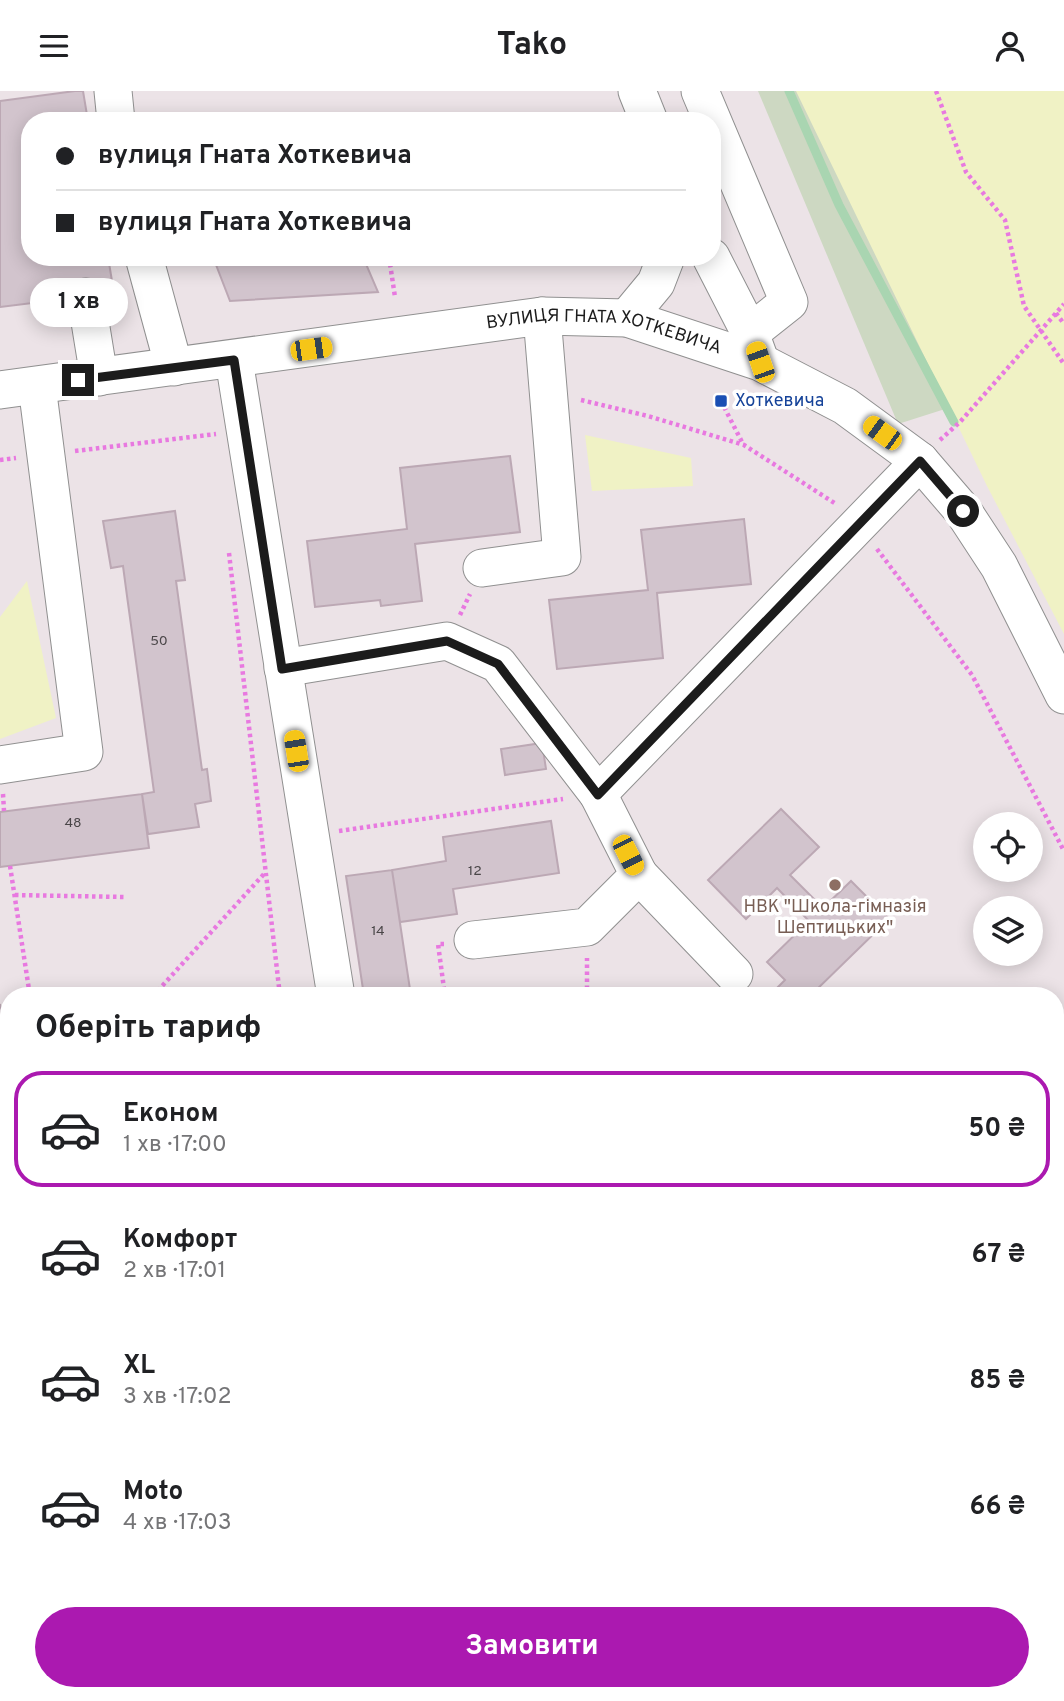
<!DOCTYPE html>
<html lang="uk">
<head>
<meta charset="utf-8">
<style>
	body { margin:0; font-family:Overpass,sans-serif; background:#f6f6f6; color:#202124; height:100vh; display:flex; flex-direction:column; font-size:26px; white-space:nowrap }
	* { box-sizing:border-box; margin:0 }
	p { font-size:23px; color:#757577 }
	.icon { flex:none; width:38px; height:38px; fill:none; stroke:currentColor; stroke-width:2; stroke-linecap:round; stroke-linejoin:round }
	.map { position:relative; flex:1; overflow:hidden }
	.panel { position:absolute; left:0px; top:896px; width:1064px; height:714px; display:flex; flex-direction:column; background:#fff; border-radius:28px 28px 0 0; box-shadow:0 4px 18px #0003 }
	.panel>* { flex:none }
	.hud { position:absolute; left:21px; top:21px; width:700px; height:154px; border-radius:28px; box-shadow:0 4px 18px #0003; display:grid; align-content:center; height:154px; padding:0 35px; background:#fff }
	.controls { position:absolute; left:973px; top:721px; display:grid; gap:14px }
	.controls a { display:grid; place-items:center; width:70px; height:70px; border-radius:50%; background:#fff; box-shadow:0 4px 18px #0003; font-size:35px }
	.end { position:absolute; width:32px; height:32px; margin:-16px; border:9px solid #1c1c1c; background:#fff; box-shadow:0 0 0 4px #fff }
	.from { border-radius:50% }
	.bubble { position:absolute; height:49px; border-radius:24px; background:#fff; box-shadow:0 4px 18px #0003; font-size:23px; font-weight:700; line-height:49px; text-align:center }
	.car { position:absolute; width:21px; height:42px; margin:-21px -10px; border-radius:9px; box-shadow:0 0 5px 2px #0007; background:linear-gradient(#f5c518 24%,#345 0 40%,#f5c518 0 76%,#345 0 86%,#f5c518 0) }
	.hud b { display:flex; align-items:center; gap:24px; height:66px; font-size:26px }
	.hud b+b { border-top:2px solid #e0e0e0 }
	.hud i { width:18px; height:18px; background:#202124 }
	ul { padding:0; list-style:none }
	li { display:flex; align-items:center; gap:21px; height:116px; margin:0 14px 10px; padding:0 21px; border:4px solid transparent; border-radius:28px }
	li div { flex:1 }
	li b { display:block; font-size:26px }
	li em { font-style:normal; font-weight:700 }
	li.active { border-color:#ab19b0 }
	li>.icon { width:63px; height:63px; stroke-width:1.5 }
	h2 { padding:0 35px; font-size:32px; line-height:84px }
	.button { display:flex; gap:14px; margin-top:auto; padding:14px 35px }
	.button a { flex:1; height:80px; border-radius:42px; background:#ab19b0; color:#fff; font-size:28px; font-weight:700; line-height:80px; text-align:center }
	header { display:flex; justify-content:space-between; align-items:center; height:91px; padding:0 35px; background:#fff; font-size:32px; font-weight:700 }
	.map>svg:first-child { display:block }
</style>
</head>
<body>
<header><svg class="icon" aria-label="menu" viewBox="0 0 24 24"><path d="M4 6h16M4 12h16M4 18h16"/></svg>Tako<svg class="icon" aria-label="person" viewBox="0 0 24 24"><circle cx="12" cy="8" r="4"/><path d="M4 21q1-7 8-7t8 7"/></svg></header>
<div class="map">
<svg width="1064" height="1610" viewBox="0 0 1064 1610">
	<rect width="100%" height="100%" fill="#ece3e7"/>
	<!-- wetland -->
	<path fill="#cdd8c2" d="M758,0H849L967,311L898,333Z"/>
	<!-- park -->
	<path fill="#f0f2c5" d="M796,0H1064V543L987,395Z
		M585,344L691,367L693,395L592,400Z
		M27,490L56,627L0,648V526Z"/>
	<g fill="none" stroke-linecap="round" stroke-linejoin="round">
		<!-- stream -->
		<path stroke="#a9d5b1" stroke-width="9" d="M789,0L839,114L954,331"/>
	</g>
	<!-- building -->
	<path fill="#d2c4cd" stroke="#bca8b4" stroke-width="2" d="M75,0H83L88,30H30V166H108L114,202L0,216V10Z
		M213,166H363L378,201L230,210Z
		M510,365L520,441L415,453L422,510L381,515L380,509L315,516L307,450L407,438L400,377Z
		M175,420L185,489L176,490L202,679L207,678L211,710L195,713L199,736L148,743L142,703L154,701L127,505L123,475L111,477L103,430Z
		M744,428L751,493L657,502L663,567L557,578L549,509L648,499L641,439Z
		M542,652L546,678L505,684L501,658Z
		M142,703L149,757L0,776V721Z
		M781,718L819,756L790,784L823,817L851,790L889,828L810,905H769L785,889L767,871L809,830L777,797L746,828L708,789Z
		M551,730L559,782L453,798L457,823L400,831L392,779L446,770L443,746Z
		M392,779L411,905H364L346,785Z
		M0,913L9,973V1007L0,1008Z
		M9,1131V1347L0,1277V1132Z
		M9,1286V1311L4,1312L1,1288Z
		M1055,1379L1064,1388V1463L1055,1454Z
		M37,1601H91L92,1610H38Z
		M526,1601H580L581,1610H527Z
		M908,1601H952L948,1605L952,1610H899Z"/>
	<g fill="none" stroke-linecap="round" stroke-linejoin="round">
		<!-- minor casing -->
		<g stroke="#909090" stroke-width="39">
			<g id="minor">
				<path d="M113,0L116,30"/>
				<path d="M637,0L649,30"/>
				<path d="M700,0L789,211L750,242"/>
				<path d="M144,166L174,276"/>
				<path d="M711,166L750,242L758,264"/>
				<path d="M86,206L99,286"/>
				<path d="M627,227L656,192L666,166"/>
				<path d="M234,269L336,905"/>
				<path id="s1" d="M0,299L542,225L627,227L760,271L845,315L920,370L963,420L999,475L1064,604"/>
				<path d="M482,477L562,466L542,225"/>
				<path d="M283,577L447,550L498,573L598,703L920,370"/>
				<path d="M0,674L84,661L37,295"/>
				<path d="M639,784L734,883"/>
				<path d="M473,849L587,836L639,784L598,703"/>
				<path d="M1055,1189L1064,1157"/>
				<path d="M1055,1306L1064,1312"/>
				<path d="M1055,1494L1064,1503"/>
				<path d="M0,1531L5,1568"/>
				<path d="M1055,1556L1064,1547"/>
				<path d="M450,1601L452,1610"/>
				<path d="M864,1601V1610"/>
				<path d="M1002,1610L1010,1601"/>
			</g>
		</g>
		<!-- path -->
		<path stroke="#e879e0" stroke-width="4.5" stroke-dasharray="3.5 3.5" stroke-linecap="butt" d="M936,0L966,81L1005,129L1024,215L1064,273
			M389,166L395,206
			M1056,222L1064,233
			M581,309L648,325L744,354L836,413
			M721,310L743,353
			M940,349L960,331L1064,213
			M75,360L216,343
			M0,369L16,367
			M877,458L972,584L1064,760
			M229,462L280,905
			M460,524L470,503
			M3,703L4,720
			M339,740L563,708
			M10,775L30,905
			M15,804L124,806
			M444,853H438L445,905
			M153,905L264,783
			M587,905V867
			M0,1100L9,1099
			M0,1401L9,1455
			M8,1597L10,1610
			M234,1601L247,1610
			M801,1601L809,1610
			M129,1610L130,1601
			M271,1610L281,1601
			M369,1610L383,1601"/>
		<!-- minor -->
		<use href="#minor" stroke="#fff" stroke-width="37"/>
	</g>
	<g fill="none" stroke-linecap="round" stroke-linejoin="round">
		<!-- route -->
		<path stroke="#1c1c1c" stroke-width="9" d="M78,289L234,269L282,578L447,550L498,573L598,704L920,370L963,420"/>
	</g>
	<!-- markers -->
	<rect fill="#1a4fb4" stroke="#fff" stroke-width="2.5" x="714" y="303" width="14" height="14" rx="3.5"/>
	<circle fill="#8d6e63" stroke="#fff" stroke-width="2.5" cx="835" cy="794" r="7"/>
	<g text-anchor="middle" dominant-baseline="central" stroke-width="7" stroke-linejoin="round" paint-order="stroke">
		<!-- number labels -->
		<g font-size="14" fill="#4a4648">
			<text x="159" y="550">50</text>
			<text x="73" y="732">48</text>
			<text x="475" y="780">12</text>
			<text x="378" y="840">14</text>
		</g>
		<!-- street labels -->
		<g font-size="18" fill="#1c1c1c" stroke="#fff">
			<text stroke="none"><textPath href="#s1" startOffset="611">ВУЛИЦЯ ГНАТА ХОТКЕВИЧА</textPath></text>
		</g>
		<!-- transit labels -->
		<g font-size="18" fill="#164399" stroke="#fff" text-anchor="start">
			<text x="735" y="310">Хоткевича</text>
		</g>
		<!-- education labels -->
		<g font-size="18" fill="#785e54" stroke="#fff">
			<text x="835" y="816">НВК "Школа-гімназія<tspan x="835" dy="21">Шептицьких"</tspan></text>
		</g>
	</g>
</svg>
<div class="controls">
<a><svg class="icon" aria-label="locate" viewBox="0 0 24 24"><circle cx="12" cy="12" r="6"/><path d="M12 2v4M12 18v4M2 12h4M18 12h4"/></svg></a>
<a><svg class="icon" aria-label="layers" viewBox="0 0 24 24"><path d="M12 4l9 5-9 5-9-5zM3 14l9 5 9-5"/></svg></a>
</div>
<i class="end from" style="left:963px;top:420px"></i>
<i class="end" style="left:78px;top:289px"></i>
<div class="bubble" style="left:30px;top:187px;width:98px">1 хв</div>
<i class="car" style="left:311px;top:258px;rotate:82deg"></i>
<i class="car" style="left:760px;top:271px;rotate:341deg"></i>
<i class="car" style="left:882px;top:342px;rotate:306deg"></i>
<i class="car" style="left:296px;top:660px;rotate:351deg"></i>
<i class="car" style="left:628px;top:764px;rotate:153deg"></i>
<div class="hud">
<b><i class="from"></i>вулиця Гната Хоткевича</b>
<b><i></i>вулиця Гната Хоткевича</b>
</div>
<section class="panel">
<h2>Оберіть тариф</h2>
<ul>
<li class="active"><svg class="icon" aria-label="car" viewBox="0 0 24 24"><path d="M5 17H2v-5l4-1 3-4h7l3 4 3 1v5h-3M9 17h6M6 11h13"/><circle cx="7" cy="17" r="2"/><circle cx="17" cy="17" r="2"/></svg><div><b>Економ</b><p>1 хв · 17:00</p></div><em>50 ₴</em></li>
<li><svg class="icon" aria-label="car" viewBox="0 0 24 24"><path d="M5 17H2v-5l4-1 3-4h7l3 4 3 1v5h-3M9 17h6M6 11h13"/><circle cx="7" cy="17" r="2"/><circle cx="17" cy="17" r="2"/></svg><div><b>Комфорт</b><p>2 хв · 17:01</p></div><em>67 ₴</em></li>
<li><svg class="icon" aria-label="car" viewBox="0 0 24 24"><path d="M5 17H2v-5l4-1 3-4h7l3 4 3 1v5h-3M9 17h6M6 11h13"/><circle cx="7" cy="17" r="2"/><circle cx="17" cy="17" r="2"/></svg><div><b>XL</b><p>3 хв · 17:02</p></div><em>85 ₴</em></li>
<li><svg class="icon" aria-label="car" viewBox="0 0 24 24"><path d="M5 17H2v-5l4-1 3-4h7l3 4 3 1v5h-3M9 17h6M6 11h13"/><circle cx="7" cy="17" r="2"/><circle cx="17" cy="17" r="2"/></svg><div><b>Moto</b><p>4 хв · 17:03</p></div><em>66 ₴</em></li>
</ul>
<div class="button"><a>Замовити</a></div>
</section>
</div>
</body>
</html>
